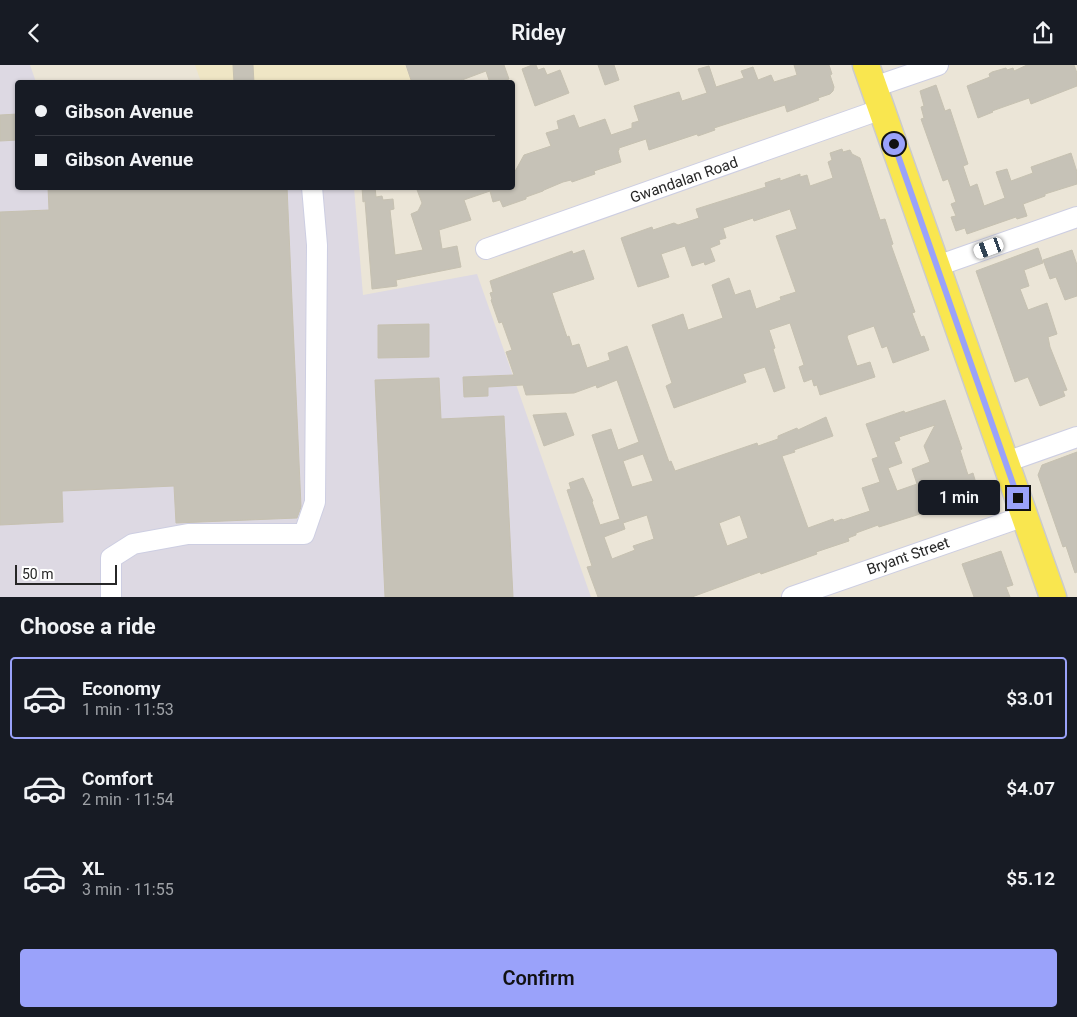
<!DOCTYPE html>
<html lang="en">
<head>
<meta charset="utf-8">
<style>
	body { margin:0; font-family:Roboto,sans-serif; background:#20242c; color:#f1f3f6; height:100vh; display:flex; flex-direction:column; font-size:19px; white-space:nowrap }
	* { box-sizing:border-box; margin:0 }
	p { font-size:16px; color:#9ea1a6 }
	.icon { flex:none; width:28px; height:28px; fill:none; stroke:currentColor; stroke-width:2; stroke-linecap:round; stroke-linejoin:round }
	.map { position:relative; height:532px; overflow:hidden }
	.panel { display:flex; flex-direction:column; background:#171b24; flex:1 }
	.panel>* { flex:none }
	.banner { position:absolute; left:15px; top:15px; width:500px; height:110px; border-radius:5px; box-shadow:0 1px 4px #0004; display:grid; align-content:center; height:110px; padding:0 20px; background:#171b24 }
	.scale { position:absolute; left:15px; bottom:12px; width:102px; box-sizing:border-box; padding-left:5px; border:2px solid #272727; border-top:0; font-size:14px; line-height:18px; white-space:nowrap; color:#272727; -webkit-text-stroke:4px #fff; paint-order:stroke }
	.end { position:absolute; width:22px; height:22px; margin:-11px; border:6px solid #9aa2fa; background:#111; box-shadow:0 0 0 2px #111 }
	.from { border-radius:50% }
	.bubble { position:absolute; height:35px; border-radius:5px; background:#171b24; box-shadow:0 1px 4px #0004; font-size:16px; font-weight:600; line-height:35px; text-align:center }
	.car { position:absolute; width:15px; height:30px; margin:-15px -8px; border-radius:6px; box-shadow:0 0 4px 1px #0007; background:linear-gradient(#fff 24%,#345 0 40%,#fff 0 76%,#345 0 86%,#fff 0) }
	.banner b { display:flex; align-items:center; gap:18px; height:48px; font-size:19px }
	.banner b+b { border-top:1px solid #363941 }
	.banner i { width:12px; height:12px; background:#f1f3f6 }
	ul { padding:0; list-style:none }
	li { display:flex; align-items:center; gap:15px; height:82px; margin:0 10px 8px; padding:0 10px; border:2px solid transparent; border-radius:5px }
	li div { flex:1 }
	li b { display:block; font-size:19px }
	li em { font-style:normal; font-weight:600 }
	li.on { border-color:#9aa2fa }
	li>.icon { width:45px; height:45px; stroke-width:1.5 }
	h2 { padding:0 20px; font-size:22px; line-height:60px }
	.button { display:flex; gap:10px; margin-top:auto; padding:10px 20px }
	.button a { flex:1; height:58px; border-radius:5px; background:#9aa2fa; color:#111; font-size:20px; font-weight:600; line-height:58px; text-align:center }
	header { display:flex; justify-content:space-between; align-items:center; height:65px; padding:0 20px; background:#171b24; font-size:22px; font-weight:600 }
	.map>svg:first-child { display:block }
</style>
</head>
<body>
<header><svg class="icon" aria-label="back" viewBox="0 0 24 24"><path d="M15 5l-7 7 7 7"/></svg>Ridey<svg class="icon" aria-label="share" viewBox="0 0 24 24"><path d="M12 15V3M7 8l5-5 5 5M5 13v7h14v-7"/></svg></header>
<div class="map">
<svg width="1077" height="532" viewBox="0 0 1077 532">
	<rect width="100%" height="100%" fill="#ebe5d7"/>
	<!-- industrial -->
	<path fill="#ddd9e3" d="M0,0H30L36,17L18,18V122L354,123L363,230L477,209L591,532H0Z"/>
	<!-- education -->
	<path fill="#efe6c5" d="M195,0H405L412,17H201Z"/>
	<!-- building -->
	<path fill="#c6c2b7" stroke="#c6c1b1" fill-rule="evenodd" d="M233,0H253L254,18H234Z
		M406,0H504L509,14L499,18H490L486,6L454,18H412Z
		M532,0H536L538,5L544,3L547,10L560,5L569,28L535,41L522,4Z
		M598,0H614L619,15L605,20Z
		M794,0H829L832,9L830,10L834,22L833,26L830,29L818,33L819,35L787,47L785,40L714,63L715,65L698,71L697,69L649,85L646,74L619,83V85L618,86L621,97L594,106L595,109L572,117L571,115L563,117L544,125L543,126L526,132V134L503,142L500,135L493,137L490,126L464,135L471,155L439,165L442,184L457,181L461,202L396,215L397,221L372,224L365,136L363,137L362,122H375L376,132L382,131L383,135L393,134L394,144L390,145L395,190L423,185L411,149L418,146L422,138L416,122H512V112L524,90L551,81L546,68L559,64L557,56L574,50L579,63L605,54L611,70L632,63V58L639,56L634,41L679,27L682,36L707,28L698,4L709,1L716,22L744,13L741,6L753,2L758,15L771,10L774,17L797,10Z
		M1027,0H1074L1077,8V21L1031,39L1029,33L992,46L993,47L978,53L967,21L990,12L989,9L992,7L1006,3L1007,5L1013,3L1014,6Z
		M936,20L945,46L950,44L968,99L963,101L970,122L977,119L984,141L1005,133L996,107L1007,104L1011,116L1033,108L1031,102L1071,88L1077,107V119L1045,129V131L1023,139L1027,151L1017,154L1016,152L967,169L965,163L956,166L951,152L956,151L951,139L956,137L948,114L943,116L921,54L924,53L921,42L924,41L920,26Z
		M18,49V75L0,76V50Z
		M842,84L843,87L850,85L852,89L860,93L880,155L885,154L893,179L891,180L915,247L912,248L921,272L924,271L929,285L893,298L887,281L882,283L874,261L848,270L847,272L857,301L870,297L875,312L820,330L817,320L814,321L812,314L804,317L799,302L804,300L790,258L769,265L775,283L773,284L785,323L774,327L765,302L743,309L746,317L674,343L666,321L672,318L652,260L683,249L688,265L723,253L712,220L729,213L735,230L750,225L756,244L781,235L780,232L796,227L776,171L797,164L790,144L754,156L753,153L723,163L726,173L719,175L720,179L710,183L715,196L705,200L704,197L692,201L685,181L661,189L669,212L638,222L621,173L652,162L653,165L674,158L678,160L699,153L696,144L766,122L765,118L780,113V116L800,109V112L807,110L810,121L833,113L828,97L832,95L830,88Z
		M48,122H287L301,442L297,453L176,458L174,421L62,426L63,457L0,460V147L49,145Z
		M1038,183L1043,198L1024,205L1029,221L1020,224L1028,245L1047,238L1057,269L1048,272L1050,282L1067,325L1063,326L1065,331L1040,341L1028,312L1015,317L976,206Z
		M584,185L594,214L552,228L567,272L569,271L572,281L579,279L587,303L610,295L608,288L627,281L669,397L671,396L675,406L757,378L758,381L778,374V371L797,363L798,365L826,352L833,371L794,385L795,387L782,391L808,463L833,454L834,457L842,454L843,455L870,446L862,423L880,417L872,394L878,392L866,359L904,346L905,348L945,335L962,384L960,385L968,410L973,408L981,435L940,447L939,443L879,462L878,460L856,468V470L848,473L849,476L816,487L817,489L761,509L760,507L692,532H598L587,502L592,501L567,425L571,424L569,418L583,413L593,436L592,437L600,460L620,454L592,370L611,364L618,385L639,377L617,315L597,323L596,320L574,328L526,330L523,320L488,322V331L464,332L463,312L514,310L506,287L512,285L502,257L499,258L491,235L492,234L490,228L493,227L490,216L572,186L573,189ZM935,360L924,381L930,397L912,404L917,419L897,426L888,403L902,398L894,377L900,375L899,372ZM643,389L653,416L632,422L623,396ZM647,450L654,474L633,481L635,485L612,494L604,472L625,464L623,458ZM740,450L748,473L727,481L719,458Z
		M1072,185L1077,200V231L1065,235L1056,212L1050,214L1043,195Z
		M429,259V292L378,293V260Z
		M439,313L441,354L504,351L513,532H385L375,315Z
		M566,348L574,370L544,381L533,350Z
		M1077,387V507L1075,508L1066,481L1063,482L1038,410L1042,400Z
		M1001,486L1013,520L1006,522L1010,532H974L962,499Z"/>
	<g fill="none" stroke-linecap="round" stroke-linejoin="round">
		<!-- minor casing -->
		<g stroke="#cdcee2" stroke-width="22">
			<path id="minor" d="M874,22L938,0
				M486,184L882,44
				M937,201L1077,152
				M1006,397L1077,372
				M111,532V493L133,479L188,469H304L315,437L317,180L312,122
				M792,532L1025,451"/>
		</g>
		<!-- major casing -->
		<g stroke="#cbcbcb" stroke-width="29">
			<path id="major" d="M866,0L1053,532"/>
		</g>
		<!-- minor -->
		<use href="#minor" stroke="#fff" stroke-width="20"/>
		<!-- major -->
		<use href="#major" stroke="#f9e64f" stroke-width="26"/>
	</g>
	<g fill="none" stroke-linecap="round" stroke-linejoin="round">
		<!-- route -->
		<path stroke="#9aa2fa" stroke-width="6" d="M894,79L1018,433"/>
	</g>
	<g text-anchor="middle" dominant-baseline="central" stroke-width="4" stroke-linejoin="round" paint-order="stroke">
		<!-- street labels -->
		<g font-size="15" fill="#272727" stroke="#fff">
			<text transform="translate(684 115) rotate(-19)">Gwandalan Road</text>
			<text transform="translate(908 491) rotate(-19)">Bryant Street</text>
		</g>
	</g>
</svg>
<div class="scale">50 m</div>
<i class="end from" style="left:894px;top:79px"></i>
<i class="end" style="left:1018px;top:433px"></i>
<div class="bubble" style="left:918px;top:415px;width:82px">1 min</div>
<i class="car" style="left:989px;top:183px;rotate:250deg"></i>
<div class="banner">
<b><i class="from"></i>Gibson Avenue</b>
<b><i></i>Gibson Avenue</b>
</div>
</div>
<section class="panel">
<h2>Choose a ride</h2>
<ul>
<li class="on"><svg class="icon" aria-label="car" viewBox="0 0 24 24"><path d="M5 17H2v-5l4-1 3-4h7l3 4 3 1v5h-3M9 17h6M6 11h13"/><circle cx="7" cy="17" r="2"/><circle cx="17" cy="17" r="2"/></svg><div><b>Economy</b><p>1 min · 11:53</p></div><em>$3.01</em></li>
<li><svg class="icon" aria-label="car" viewBox="0 0 24 24"><path d="M5 17H2v-5l4-1 3-4h7l3 4 3 1v5h-3M9 17h6M6 11h13"/><circle cx="7" cy="17" r="2"/><circle cx="17" cy="17" r="2"/></svg><div><b>Comfort</b><p>2 min · 11:54</p></div><em>$4.07</em></li>
<li><svg class="icon" aria-label="car" viewBox="0 0 24 24"><path d="M5 17H2v-5l4-1 3-4h7l3 4 3 1v5h-3M9 17h6M6 11h13"/><circle cx="7" cy="17" r="2"/><circle cx="17" cy="17" r="2"/></svg><div><b>XL</b><p>3 min · 11:55</p></div><em>$5.12</em></li>
</ul>
<div class="button"><a>Confirm</a></div>
</section>
</body>
</html>
